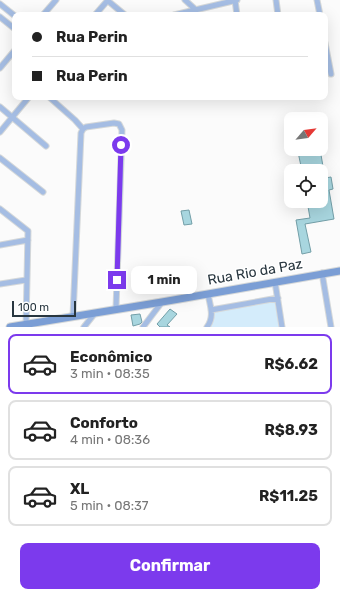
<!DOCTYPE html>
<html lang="pt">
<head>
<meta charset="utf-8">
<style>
	body { margin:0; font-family:Rubik,sans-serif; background:#f6f6f6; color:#222; height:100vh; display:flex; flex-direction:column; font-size:15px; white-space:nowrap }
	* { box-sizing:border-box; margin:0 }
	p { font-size:13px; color:#767676 }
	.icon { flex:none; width:22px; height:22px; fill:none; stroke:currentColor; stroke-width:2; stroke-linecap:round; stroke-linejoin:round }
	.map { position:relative; height:327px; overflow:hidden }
	.sheet { display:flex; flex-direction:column; background:#fff; flex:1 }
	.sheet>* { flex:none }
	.banner { position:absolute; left:12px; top:12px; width:316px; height:88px; border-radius:8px; box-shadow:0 4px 16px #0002; display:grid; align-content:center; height:88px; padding:0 20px; background:#fff }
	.needle { width:26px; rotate:62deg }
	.buttons { position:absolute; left:284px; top:112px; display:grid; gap:8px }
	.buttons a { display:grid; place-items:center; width:44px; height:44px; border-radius:8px; background:#fff; box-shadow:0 4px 16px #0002; font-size:20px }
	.scale { position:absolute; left:12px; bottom:10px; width:64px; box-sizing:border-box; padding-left:4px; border:2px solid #28363f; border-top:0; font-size:11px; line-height:14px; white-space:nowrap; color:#28363f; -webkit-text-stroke:3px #fff; paint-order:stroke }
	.end { position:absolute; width:18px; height:18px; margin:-9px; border:5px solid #7c3aed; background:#fff; box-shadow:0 0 0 2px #fff }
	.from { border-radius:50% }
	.bubble { position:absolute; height:28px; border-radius:8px; background:#fff; box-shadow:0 4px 16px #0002; font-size:13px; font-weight:700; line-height:28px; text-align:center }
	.banner b { display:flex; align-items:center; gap:14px; height:38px; font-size:15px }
	.banner b+b { border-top:1px solid #e0e0e0 }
	.banner i { width:10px; height:10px; background:#222 }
	ul { padding:7px 0 0; list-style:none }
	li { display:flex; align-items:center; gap:12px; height:60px; margin:0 8px 6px; padding:0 12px; border:2px solid #e0e0e0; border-radius:8px }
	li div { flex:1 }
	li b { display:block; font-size:15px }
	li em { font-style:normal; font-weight:700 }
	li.current { border-color:#7c3aed }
	li>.icon { width:36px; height:36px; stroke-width:1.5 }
	.cta { display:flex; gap:8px; margin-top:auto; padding:8px 20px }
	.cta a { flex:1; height:46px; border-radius:8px; background:#7c3aed; color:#fff; font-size:16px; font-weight:700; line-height:46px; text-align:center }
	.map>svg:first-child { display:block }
</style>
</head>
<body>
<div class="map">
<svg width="340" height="327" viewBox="0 0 340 327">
	<rect width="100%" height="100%" fill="#fbfbfb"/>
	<!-- green -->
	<path fill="#d4ecfb" d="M272,301L275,303L279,327H210L213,322L214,312Z"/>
	<!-- building -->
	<path fill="#a8d6df" stroke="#739fa8" d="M316,149H320L325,178L331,177L333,189L329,190L334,219L305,224L311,252L302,254L296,220L310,218L307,201H321V171H302L298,152Z
		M189,210L192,224L184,225L181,211Z
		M170,309L177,314L167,325L170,327H160L157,324Z
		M140,314L142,322L140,324L133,326L131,315Z"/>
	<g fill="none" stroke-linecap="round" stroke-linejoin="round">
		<!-- minor casing -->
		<g stroke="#d5d8d9" stroke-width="7">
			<path id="minor" d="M107,0L125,15
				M185,0L196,10
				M235,0L237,15
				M276,0L278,15
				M317,0L320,15
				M0,4L15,16
				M43,15L56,0
				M95,15L108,0
				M174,15L237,0
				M0,17L15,29
				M325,43L331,74
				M0,68L15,50
				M49,97L75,120L83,129
				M0,107L46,146
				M83,129L86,127L114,123L119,124L122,130L116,309
				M0,132L29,97
				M0,158L43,192
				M0,209L28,231L26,326
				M0,245L28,240
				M322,273L331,327
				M275,282L282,327
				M0,284L26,280
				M211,310L278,298
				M73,316L81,133L83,129
				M84,327L95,313
				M143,327L162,302
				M207,327C215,316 210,306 208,294"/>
		</g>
		<!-- secondary casing -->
		<g stroke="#d5d8d9" stroke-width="9">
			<path id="secondary" d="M10,327L162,302L340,271"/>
		</g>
		<!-- minor -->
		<use href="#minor" stroke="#a5bde3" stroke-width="5"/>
		<!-- secondary -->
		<use href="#secondary" stroke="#7b9ed5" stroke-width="7"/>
	</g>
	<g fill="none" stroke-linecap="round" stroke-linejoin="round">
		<!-- route -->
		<path stroke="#7c3aed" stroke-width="5" d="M117,280L121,145"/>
	</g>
	<g text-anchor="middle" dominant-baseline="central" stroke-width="3" stroke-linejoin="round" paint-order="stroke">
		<!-- street labels -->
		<g font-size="14" fill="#28363f" stroke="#fff">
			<text transform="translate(255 272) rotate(-10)">Rua Rio da Paz</text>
		</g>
	</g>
</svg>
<div class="buttons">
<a><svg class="needle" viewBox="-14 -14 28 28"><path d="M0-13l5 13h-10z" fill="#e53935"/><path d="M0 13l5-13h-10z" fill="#767676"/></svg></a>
<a><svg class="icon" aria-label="locate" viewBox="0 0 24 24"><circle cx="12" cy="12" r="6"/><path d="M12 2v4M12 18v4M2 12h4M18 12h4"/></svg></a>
</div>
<div class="scale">100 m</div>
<i class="end from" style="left:121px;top:145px"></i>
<i class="end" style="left:117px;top:280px"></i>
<div class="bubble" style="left:131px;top:266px;width:66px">1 min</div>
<div class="banner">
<b><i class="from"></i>Rua Perin</b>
<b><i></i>Rua Perin</b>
</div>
</div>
<section class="sheet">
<ul>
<li class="current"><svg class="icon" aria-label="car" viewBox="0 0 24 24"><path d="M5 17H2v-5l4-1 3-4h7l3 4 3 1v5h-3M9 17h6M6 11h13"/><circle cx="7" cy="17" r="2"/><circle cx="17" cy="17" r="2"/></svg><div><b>Econômico</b><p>3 min · 08:35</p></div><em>R$6.62</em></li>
<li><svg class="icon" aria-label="car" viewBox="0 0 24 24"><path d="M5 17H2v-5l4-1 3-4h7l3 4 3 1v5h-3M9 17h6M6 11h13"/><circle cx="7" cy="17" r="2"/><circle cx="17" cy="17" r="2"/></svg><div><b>Conforto</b><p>4 min · 08:36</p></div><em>R$8.93</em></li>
<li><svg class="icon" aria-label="car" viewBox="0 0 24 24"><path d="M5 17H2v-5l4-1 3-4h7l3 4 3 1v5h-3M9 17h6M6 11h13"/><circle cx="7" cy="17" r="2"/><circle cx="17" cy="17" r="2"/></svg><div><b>XL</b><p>5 min · 08:37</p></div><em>R$11.25</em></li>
</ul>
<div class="cta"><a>Confirmar</a></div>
</section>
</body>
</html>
